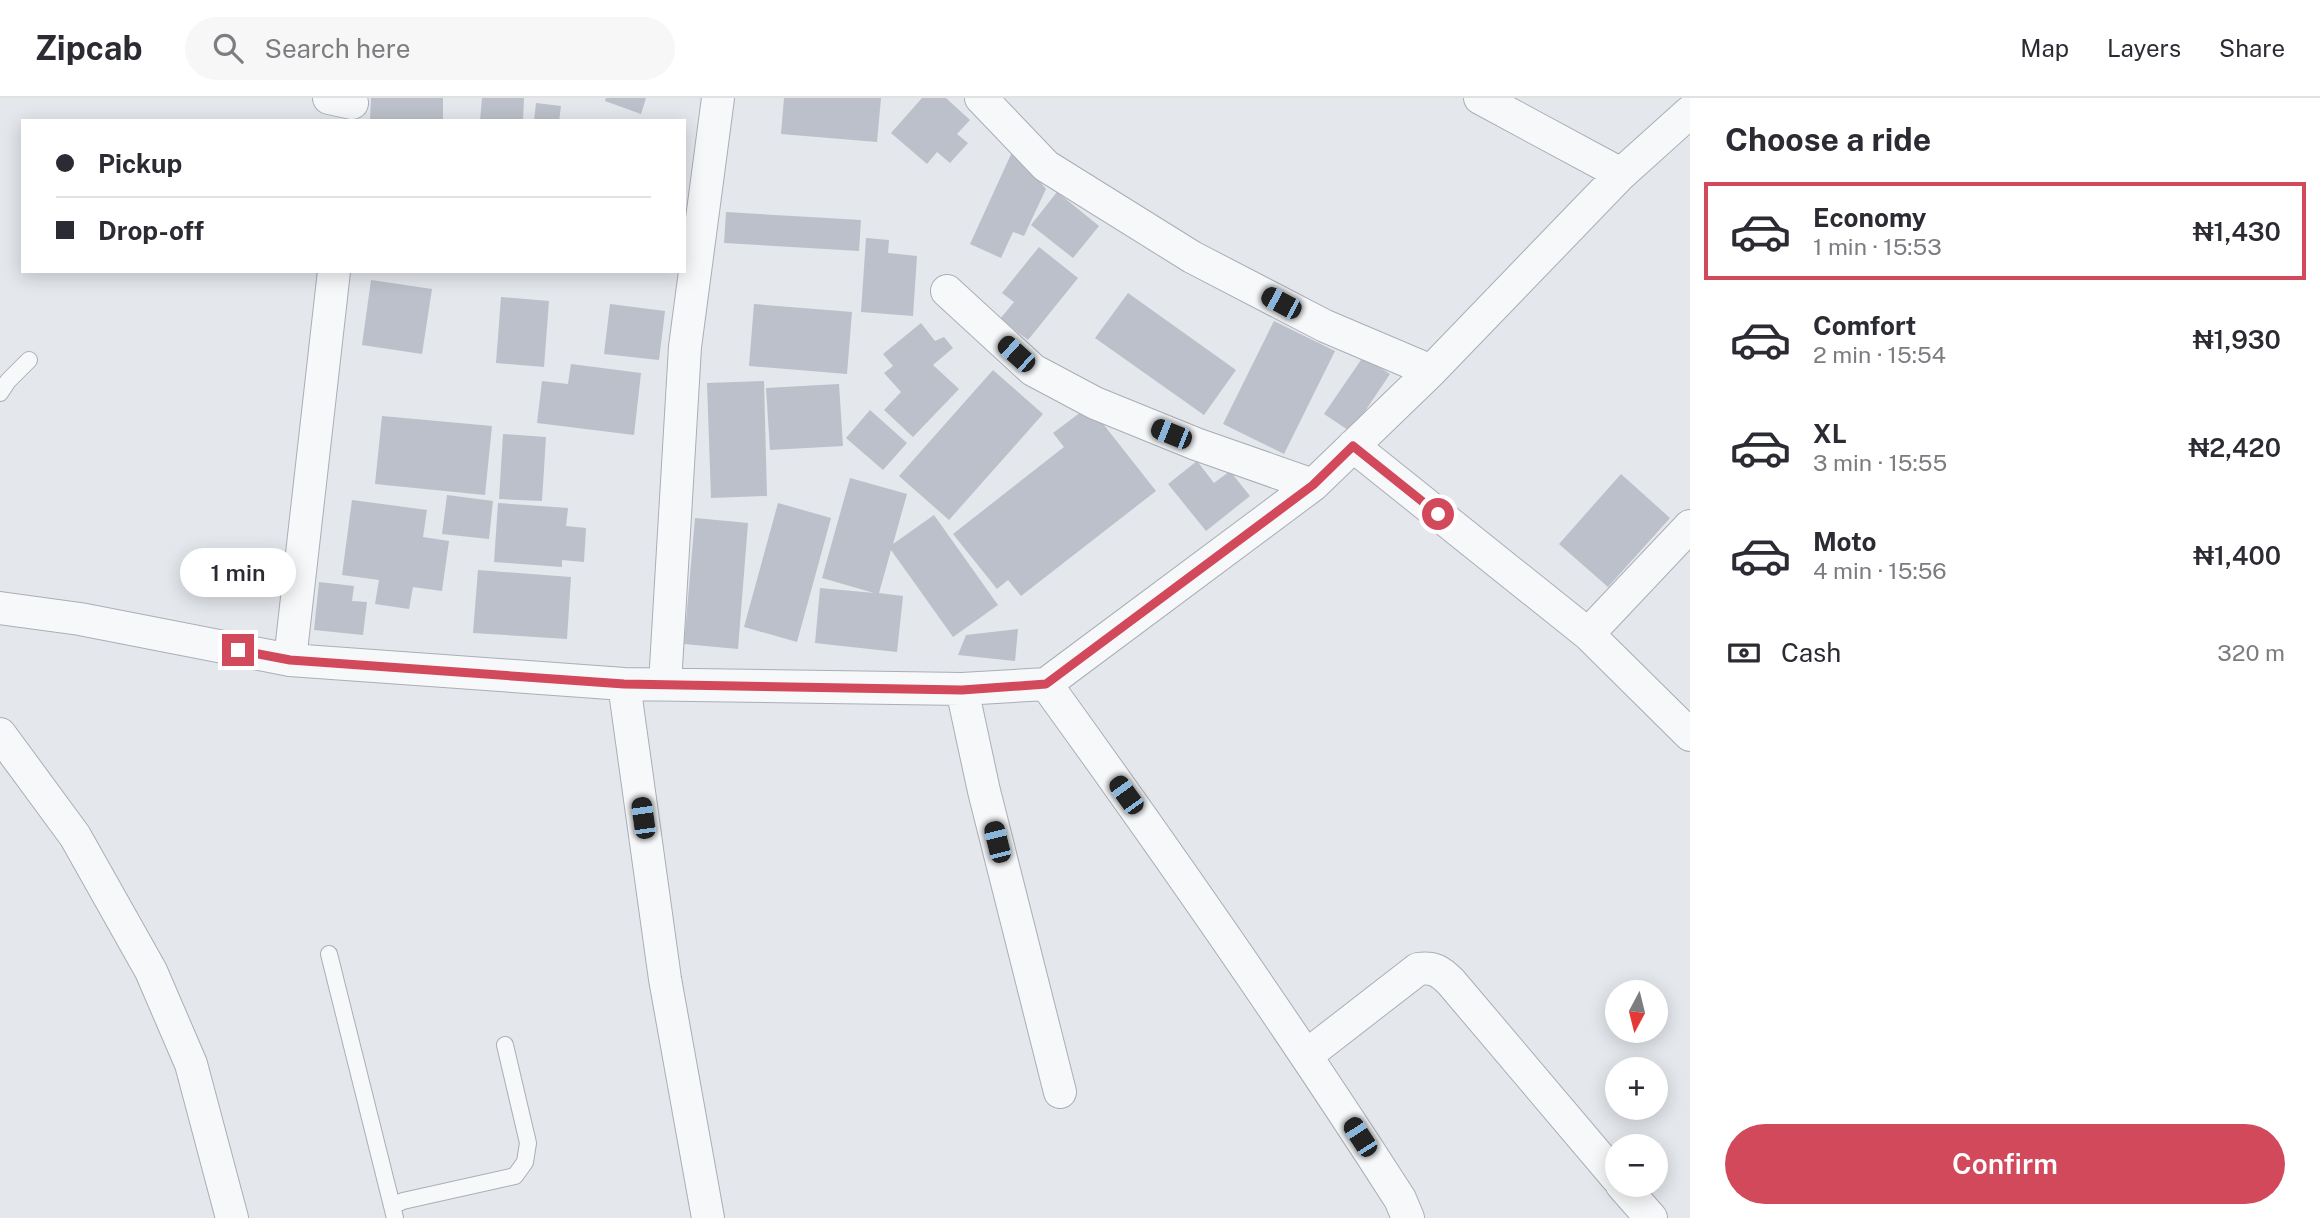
<!DOCTYPE html>
<html lang="en">
<head>
<meta charset="utf-8">
<style>
	body { margin:0; font-family:"Public Sans",sans-serif; background:#f7f7f7; color:#2b2b33; height:100vh; display:flex; flex-direction:column; font-size:26px; white-space:nowrap }
	* { box-sizing:border-box; margin:0 }
	p { font-size:23px; color:#7c7c81 }
	.icon { flex:none; width:38px; height:38px; fill:none; stroke:currentColor; stroke-width:2; stroke-linecap:round; stroke-linejoin:round }
	.map { position:relative; flex:1; overflow:hidden }
	.details { display:flex; flex-direction:column; background:#fff; width:630px }
	.details>* { flex:none }
	.guide { position:absolute; left:21px; top:21px; width:665px; height:154px; border-radius:0px; box-shadow:0 4px 18px #0003; display:grid; align-content:center; height:154px; padding:0 35px; background:#fff }
	.needle { width:46px; rotate:187deg }
	.fabs { position:absolute; left:1605px; top:882px; display:grid; gap:14px }
	.fabs a { display:grid; place-items:center; width:63px; height:63px; border-radius:50%; background:#fff; box-shadow:0 4px 18px #0003; font-size:35px }
	.end { position:absolute; width:32px; height:32px; margin:-16px; border:9px solid #d1495b; background:#fff; box-shadow:0 0 0 4px #fff }
	.from { border-radius:50% }
	.bubble { position:absolute; height:49px; border-radius:24px; background:#fff; box-shadow:0 4px 18px #0003; font-size:23px; font-weight:600; line-height:49px; text-align:center }
	.car { position:absolute; width:21px; height:42px; margin:-21px -10px; border-radius:9px; box-shadow:0 0 5px 2px #0007; background:linear-gradient(#222 24%,#8ab4d8 0 40%,#222 0 76%,#8ab4d8 0 86%,#222 0) }
	.guide b { display:flex; align-items:center; gap:24px; height:66px; font-size:26px }
	.guide b+b { border-top:2px solid #e1e1e2 }
	.guide i { width:18px; height:18px; background:#2b2b33 }
	ul { padding:0; list-style:none }
	li { display:flex; align-items:center; gap:21px; height:98px; margin:0 14px 10px; padding:0 21px; border:4px solid transparent; border-radius:0px }
	li div { flex:1 }
	li b { display:block; font-size:26px }
	li em { font-style:normal; font-weight:600 }
	li.selected { border-color:#d1495b }
	li>.icon { width:63px; height:63px; stroke-width:1.5 }
	h2 { padding:0 35px; font-size:32px; line-height:84px }
	.pay { display:flex; align-items:center; gap:18px; height:77px; padding:0 35px; font-size:26px }
	.pay p { margin-inline-start:auto }
	.button { display:flex; gap:14px; margin-top:auto; padding:14px 35px }
	.button a { flex:1; height:80px; border-radius:42px; background:#d1495b; color:#fff; font-size:28px; font-weight:600; line-height:80px; text-align:center }
	header { display:flex; align-items:center; gap:42px; box-sizing:border-box; height:98px; padding:0 35px; background:#fff; border-bottom:2px solid #e1e1e2 }
	header strong { font-size:33px }
	nav { display:flex; gap:38px; margin-inline-start:auto; font-size:24px }
	.search { width:490px; height:63px; background:#f7f7f7; display:flex; align-items:center; gap:18px; box-sizing:border-box; padding:0 24px; border-radius:38px; color:#7c7c81; font-size:26px }
	main { display:flex; flex:1; min-height:0 }
	.map>svg:first-child { display:block }
</style>
</head>
<body>
<header>
<strong>Zipcab</strong>
<div class="search"><svg class="icon" aria-label="search" viewBox="0 0 24 24"><circle cx="10" cy="10" r="6"/><path d="M15 15l6 6"/></svg>Search here</div>
<nav><a>Map</a><a>Layers</a><a>Share</a></nav>
</header>
<main>
<div class="map">
<svg width="1690" height="1120" viewBox="0 0 1690 1120">
	<rect width="100%" height="100%" fill="#e4e7ec"/>
	<!-- building -->
	<path fill="#bbc0ca" d="M371,0H443V23L370,22Z
		M482,0H524L523,23H480Z
		M606,0H646L641,16L605,3Z
		M784,0H881L877,44L781,36Z
		M922,0H946L970,22L957,36L968,45L950,65L937,54L927,66L891,35Z
		M536,5L561,8L559,23H534Z
		M1013,52L1046,91L1024,138L1013,134L1001,160L970,146Z
		M1057,94L1099,128L1073,160L1031,127Z
		M726,114L861,122L859,153L724,145Z
		M866,140L889,142L888,155L917,158L913,218L861,214Z
		M1039,149L1078,180L1028,242L1000,221L1014,204L1002,195Z
		M371,182L432,191L422,256L362,247Z
		M1128,195L1236,272L1204,317L1095,240Z
		M501,199L549,203L544,269L496,265Z
		M610,206L665,213L659,262L604,256Z
		M754,206L852,214L847,276L749,268Z
		M1274,223L1335,253L1284,356L1223,326Z
		M921,225L935,243L944,239L953,250L933,267L959,291L913,339L884,312L901,294L884,275L893,268L883,256Z
		M1363,259L1390,276L1351,334L1324,316Z
		M571,266L641,275L634,337L537,325L542,283L568,286Z
		M993,272L1043,316L949,422L899,378Z
		M764,283L767,398L711,400L707,285Z
		M839,286L843,348L770,352L766,290Z
		M1089,308L1156,393L1021,498L1008,482L997,491L953,436L1064,349L1053,335Z
		M870,312L907,345L883,372L846,340Z
		M382,318L492,328L485,397L375,386Z
		M503,336L546,339L542,403L499,401Z
		M1197,363L1214,385L1230,373L1250,398L1206,433L1168,386Z
		M1621,376L1670,420L1608,489L1559,446Z
		M850,380L907,396L893,446L934,417L998,507L953,539L891,452L879,495L903,498L897,554L815,545L820,490L874,495L822,480Z
		M447,397L493,403L489,441L442,436Z
		M352,402L427,412L423,439L449,443L442,493L413,489L409,511L375,506L379,482L342,477Z
		M498,405L568,410L566,428L586,430L584,464L562,462V469L494,464Z
		M778,405L831,420L797,544L744,529Z
		M695,420L748,425L738,551L684,546Z
		M478,472L571,479L567,541L473,535Z
		M319,484L354,488L352,503L367,504L363,537L314,532Z
		M1018,531L1015,563L958,557L966,537Z"/>
	<g fill="none" stroke-linecap="round" stroke-linejoin="round">
		<!-- service casing -->
		<g stroke="#a9aeb7" stroke-width="18">
			<path id="service" d="M0,295L8,283L29,262
				M329,856L392,1108
				M395,1120L392,1108L403,1103L515,1078L525,1064L528,1045L505,947"/>
		</g>
		<!-- minor casing -->
		<g stroke="#a9aeb7" stroke-width="34">
			<path id="minor" d="M329,0L352,5
				M981,0L1046,68L1192,159L1325,228L1431,273
				M1480,0L1621,76
				M947,193L1033,272L1095,305L1196,346L1313,387
				M1353,348L1588,536L1690,637
				M0,510L80,521L290,562L624,586L962,591L1046,586L1313,387L1431,273L1621,76L1690,14
				M1588,536L1690,428
				M290,562L334,173
				M624,586L665,881L708,1120
				M665,586L685,249L718,0
				M1046,586C1169,756 1287,925 1400,1101L1408,1120
				M962,591L984,693L1060,994
				M0,636L75,738L151,873L191,966L232,1120
				M1307,957L1418,871C1434,869 1440,873 1451,884L1617,1080
				M1622,1087L1651,1120"/>
		</g>
		<!-- service -->
		<use href="#service" stroke="#f7f8fa" stroke-width="16"/>
		<!-- minor -->
		<use href="#minor" stroke="#f7f8fa" stroke-width="32"/>
	</g>
	<g fill="none" stroke-linecap="round" stroke-linejoin="round">
		<!-- route -->
		<path stroke="#d1495b" stroke-width="9" d="M238,552L290,562L624,586L962,592L1046,586L1313,387L1353,348L1438,416"/>
	</g>
</svg>
<div class="fabs">
<a><svg class="needle" viewBox="-14 -14 28 28"><path d="M0-13l5 13h-10z" fill="#e53935"/><path d="M0 13l5-13h-10z" fill="#7c7c81"/></svg></a>
<a>+</a>
<a>−</a>
</div>
<i class="end from" style="left:1438px;top:416px"></i>
<i class="end" style="left:238px;top:552px"></i>
<div class="bubble" style="left:180px;top:450px;width:116px">1 min</div>
<i class="car" style="left:1281px;top:205px;rotate:298deg"></i>
<i class="car" style="left:1016px;top:256px;rotate:312deg"></i>
<i class="car" style="left:1171px;top:336px;rotate:292deg"></i>
<i class="car" style="left:1126px;top:697px;rotate:324deg"></i>
<i class="car" style="left:643px;top:720px;rotate:352deg"></i>
<i class="car" style="left:997px;top:744px;rotate:346deg"></i>
<i class="car" style="left:1360px;top:1039px;rotate:327deg"></i>
<div class="guide">
<b><i class="from"></i>Pickup</b>
<b><i></i>Drop-off</b>
</div>
</div>
<section class="details">
<h2>Choose a ride</h2>
<ul>
<li class="selected"><svg class="icon" aria-label="car" viewBox="0 0 24 24"><path d="M5 17H2v-5l4-1 3-4h7l3 4 3 1v5h-3M9 17h6M6 11h13"/><circle cx="7" cy="17" r="2"/><circle cx="17" cy="17" r="2"/></svg><div><b>Economy</b><p>1 min · 15:53</p></div><em>₦1,430</em></li>
<li><svg class="icon" aria-label="car" viewBox="0 0 24 24"><path d="M5 17H2v-5l4-1 3-4h7l3 4 3 1v5h-3M9 17h6M6 11h13"/><circle cx="7" cy="17" r="2"/><circle cx="17" cy="17" r="2"/></svg><div><b>Comfort</b><p>2 min · 15:54</p></div><em>₦1,930</em></li>
<li><svg class="icon" aria-label="car" viewBox="0 0 24 24"><path d="M5 17H2v-5l4-1 3-4h7l3 4 3 1v5h-3M9 17h6M6 11h13"/><circle cx="7" cy="17" r="2"/><circle cx="17" cy="17" r="2"/></svg><div><b>XL</b><p>3 min · 15:55</p></div><em>₦2,420</em></li>
<li><svg class="icon" aria-label="car" viewBox="0 0 24 24"><path d="M5 17H2v-5l4-1 3-4h7l3 4 3 1v5h-3M9 17h6M6 11h13"/><circle cx="7" cy="17" r="2"/><circle cx="17" cy="17" r="2"/></svg><div><b>Moto</b><p>4 min · 15:56</p></div><em>₦1,400</em></li>
</ul>
<div class="pay"><svg class="icon" aria-label="cash" viewBox="0 0 24 24"><path d="M3 7h18v10H3z"/><circle cx="12" cy="12" r="2"/></svg>Cash<p>320 m</p></div>
<div class="button"><a>Confirm</a></div>
</section>
</main>
</body>
</html>
